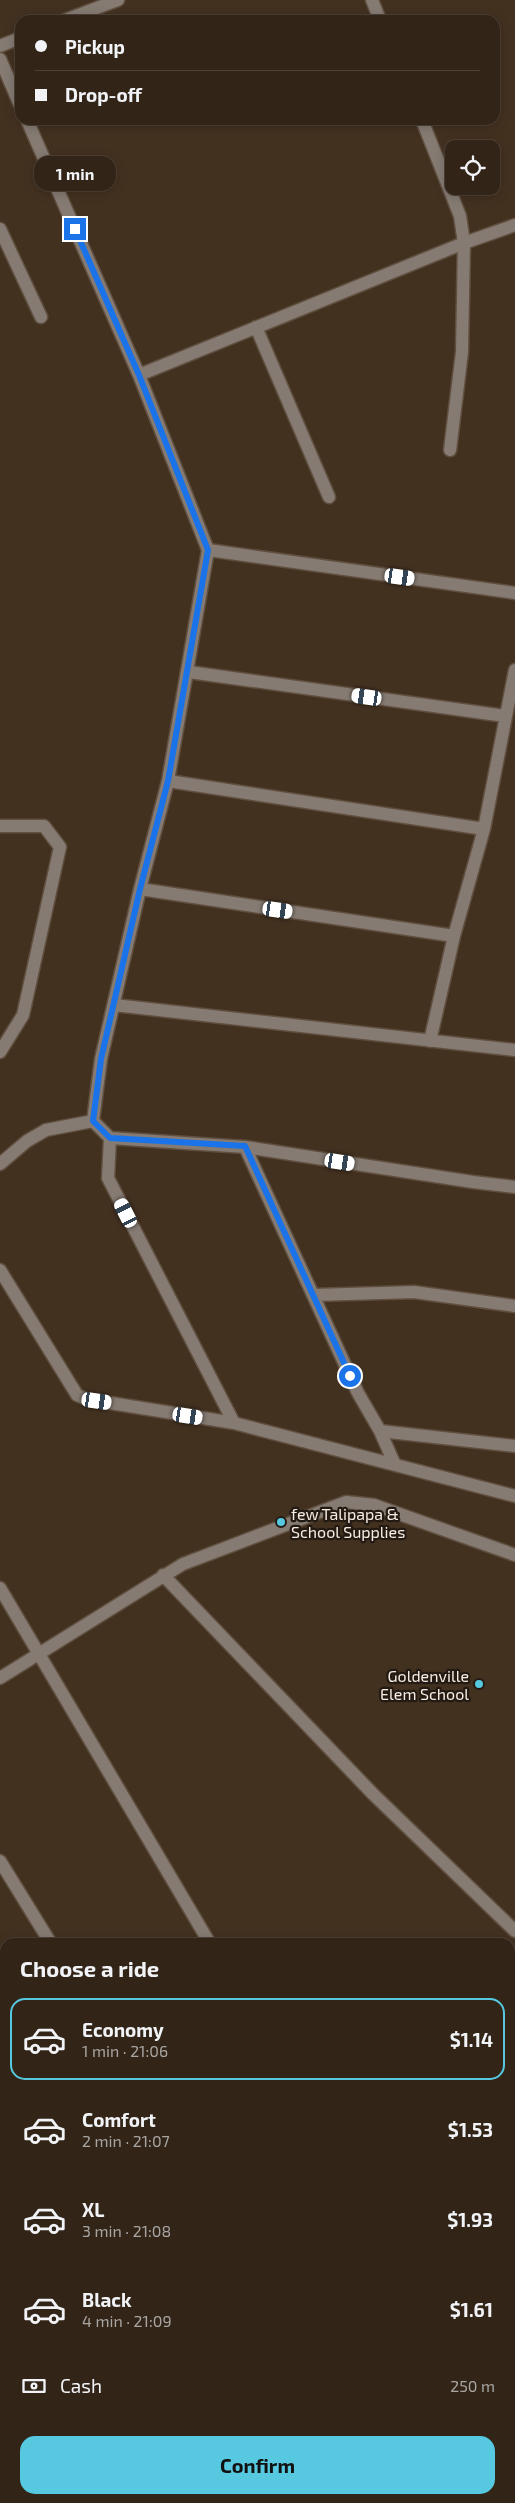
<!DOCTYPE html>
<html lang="en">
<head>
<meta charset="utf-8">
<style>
	body { margin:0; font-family:"Exo 2",sans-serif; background:#3a2d21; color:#f1f3f6; height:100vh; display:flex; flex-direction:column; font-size:19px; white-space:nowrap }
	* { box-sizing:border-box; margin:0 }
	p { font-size:16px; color:#a8a5a2 }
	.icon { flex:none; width:28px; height:28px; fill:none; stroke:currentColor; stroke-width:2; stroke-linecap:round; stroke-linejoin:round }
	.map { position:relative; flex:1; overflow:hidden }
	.sheet { position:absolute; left:0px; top:1938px; width:515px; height:566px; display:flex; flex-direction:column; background:#322518; border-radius:15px 15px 0 0; box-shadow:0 2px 12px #0003,0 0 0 1px #4d4237 }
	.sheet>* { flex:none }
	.guide { position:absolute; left:15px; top:15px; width:485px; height:110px; border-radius:15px; box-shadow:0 2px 12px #0003,0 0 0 1px #4d4237; display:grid; align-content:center; height:110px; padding:0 20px; background:#322518 }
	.controls { position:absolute; left:445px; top:140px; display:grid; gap:10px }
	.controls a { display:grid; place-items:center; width:55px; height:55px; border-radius:10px; background:#322518; box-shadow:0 2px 12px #0003,0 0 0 1px #4d4237; font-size:25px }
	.end { position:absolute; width:22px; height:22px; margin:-11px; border:6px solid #1a73e8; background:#fff; box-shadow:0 0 0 2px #fff }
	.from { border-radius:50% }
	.bubble { position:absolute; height:35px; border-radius:15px; background:#322518; box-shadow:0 2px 12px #0003,0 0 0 1px #4d4237; font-size:16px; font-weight:700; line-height:35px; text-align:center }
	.car { position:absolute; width:15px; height:30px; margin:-15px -8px; border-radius:6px; box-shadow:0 0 4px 1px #0007; background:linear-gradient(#fff 24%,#345 0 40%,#fff 0 76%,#345 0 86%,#fff 0) }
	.guide b { display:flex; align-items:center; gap:18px; height:48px; font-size:19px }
	.guide b+b { border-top:1px solid #4d4237 }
	.guide i { width:12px; height:12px; background:#f1f3f6 }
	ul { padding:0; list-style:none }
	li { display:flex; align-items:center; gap:15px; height:82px; margin:0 10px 8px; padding:0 10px; border:2px solid transparent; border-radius:15px }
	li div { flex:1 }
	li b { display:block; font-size:19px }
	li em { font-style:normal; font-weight:700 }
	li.selected { border-color:#56c9e1 }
	li>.icon { width:45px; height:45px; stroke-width:1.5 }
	h2 { padding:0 20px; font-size:22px; line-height:60px }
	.pay { display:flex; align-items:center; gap:12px; height:55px; padding:0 20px; font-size:19px }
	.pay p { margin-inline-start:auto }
	.button { display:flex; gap:10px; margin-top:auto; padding:10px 20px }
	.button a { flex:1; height:58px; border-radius:15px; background:#56c9e1; color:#111; font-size:20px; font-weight:700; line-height:58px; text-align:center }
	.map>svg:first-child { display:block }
</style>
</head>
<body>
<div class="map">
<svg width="515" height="2503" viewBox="0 0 515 2503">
	<rect width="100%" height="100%" fill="#433120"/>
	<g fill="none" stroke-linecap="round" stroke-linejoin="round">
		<!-- minor casing -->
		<g stroke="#604f3f" stroke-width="15">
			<path id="minor" d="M372,0L380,20
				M65,20L118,0
				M0,46L20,38
				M0,59L20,105
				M27,120L139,375L208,550L168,781L140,889L101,1059L93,1121
				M422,120L460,216L464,243L462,352L450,450
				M0,229L41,317
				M256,327L329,497
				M139,375L464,243L515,225
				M208,550L515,593
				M189,672L505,716
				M168,781L484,829
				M0,826H44L60,847L23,1015L0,1052
				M140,889L454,936
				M114,1005L515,1050
				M430,1041L454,936L484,829L515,670
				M110,1138L108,1178L234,1423
				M245,1147L358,1393L380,1431L395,1465
				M0,1164L27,1141L46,1130L93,1121L110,1138L245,1147L473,1182L515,1187
				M0,1270L77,1395L86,1399L234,1423L515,1496
				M315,1295L414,1292L515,1306
				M380,1431L515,1446
				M163,1575L373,1794L515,1931
				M0,1588L209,1942
				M0,1678L183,1564L346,1502L374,1505L515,1555
				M0,1861L50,1942
				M0,2003L5,2000
				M0,2123L5,2120"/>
		</g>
		<!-- minor -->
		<use href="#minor" stroke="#857b73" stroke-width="12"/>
	</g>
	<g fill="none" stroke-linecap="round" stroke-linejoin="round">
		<!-- route -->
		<path stroke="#1a73e8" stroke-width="6" d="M75,229L139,375L208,550L168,781L140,889L101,1059L93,1121L110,1138L245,1146L350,1376"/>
	</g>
	<!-- markers -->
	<g fill="#56c9e1" stroke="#231b13" stroke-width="2">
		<circle cx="281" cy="1522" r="5"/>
		<circle cx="479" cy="1684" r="5"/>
	</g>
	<g text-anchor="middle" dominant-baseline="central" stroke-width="4.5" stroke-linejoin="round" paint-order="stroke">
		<!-- poi labels -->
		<g font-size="16" fill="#f8ece2" stroke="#231b13" text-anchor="start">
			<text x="291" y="1513">few Talipapa &amp;<tspan x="291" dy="18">School Supplies</tspan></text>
			<text x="469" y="1675" text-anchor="end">Goldenville<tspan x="469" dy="18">Elem School</tspan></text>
		</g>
	</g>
</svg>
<div class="controls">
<a><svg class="icon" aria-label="locate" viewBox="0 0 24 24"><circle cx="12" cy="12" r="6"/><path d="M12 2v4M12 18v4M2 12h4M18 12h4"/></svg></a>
</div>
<i class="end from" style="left:350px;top:1376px"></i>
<i class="end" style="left:75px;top:229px"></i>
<div class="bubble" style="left:34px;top:156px;width:82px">1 min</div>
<i class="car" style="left:400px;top:577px;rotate:98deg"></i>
<i class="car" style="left:367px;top:697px;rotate:278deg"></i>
<i class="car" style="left:278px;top:910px;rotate:98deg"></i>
<i class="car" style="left:340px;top:1162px;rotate:99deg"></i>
<i class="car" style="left:126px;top:1213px;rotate:333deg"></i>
<i class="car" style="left:97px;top:1401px;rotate:98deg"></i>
<i class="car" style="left:188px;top:1416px;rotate:99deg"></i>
<div class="guide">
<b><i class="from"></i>Pickup</b>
<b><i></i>Drop-off</b>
</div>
<section class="sheet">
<h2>Choose a ride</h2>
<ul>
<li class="selected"><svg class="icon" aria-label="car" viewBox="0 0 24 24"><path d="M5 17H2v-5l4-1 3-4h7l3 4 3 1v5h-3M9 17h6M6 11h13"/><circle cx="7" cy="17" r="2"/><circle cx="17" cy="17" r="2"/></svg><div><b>Economy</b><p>1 min · 21:06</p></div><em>$1.14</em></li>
<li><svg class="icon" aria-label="car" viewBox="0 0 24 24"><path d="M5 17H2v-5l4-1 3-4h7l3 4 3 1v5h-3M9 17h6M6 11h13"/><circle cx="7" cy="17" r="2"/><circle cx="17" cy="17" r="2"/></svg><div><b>Comfort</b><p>2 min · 21:07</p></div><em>$1.53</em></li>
<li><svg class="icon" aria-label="car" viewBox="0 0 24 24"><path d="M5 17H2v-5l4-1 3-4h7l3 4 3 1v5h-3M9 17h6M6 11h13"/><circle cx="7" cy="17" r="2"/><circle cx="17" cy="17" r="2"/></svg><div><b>XL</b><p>3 min · 21:08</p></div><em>$1.93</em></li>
<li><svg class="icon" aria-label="car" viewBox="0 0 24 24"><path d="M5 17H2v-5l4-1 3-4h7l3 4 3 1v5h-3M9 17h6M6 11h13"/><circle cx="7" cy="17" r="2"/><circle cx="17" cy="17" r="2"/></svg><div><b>Black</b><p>4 min · 21:09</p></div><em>$1.61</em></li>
</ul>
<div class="pay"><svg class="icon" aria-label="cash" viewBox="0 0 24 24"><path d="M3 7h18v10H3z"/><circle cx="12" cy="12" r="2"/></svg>Cash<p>250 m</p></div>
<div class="button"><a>Confirm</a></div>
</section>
</div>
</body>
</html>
